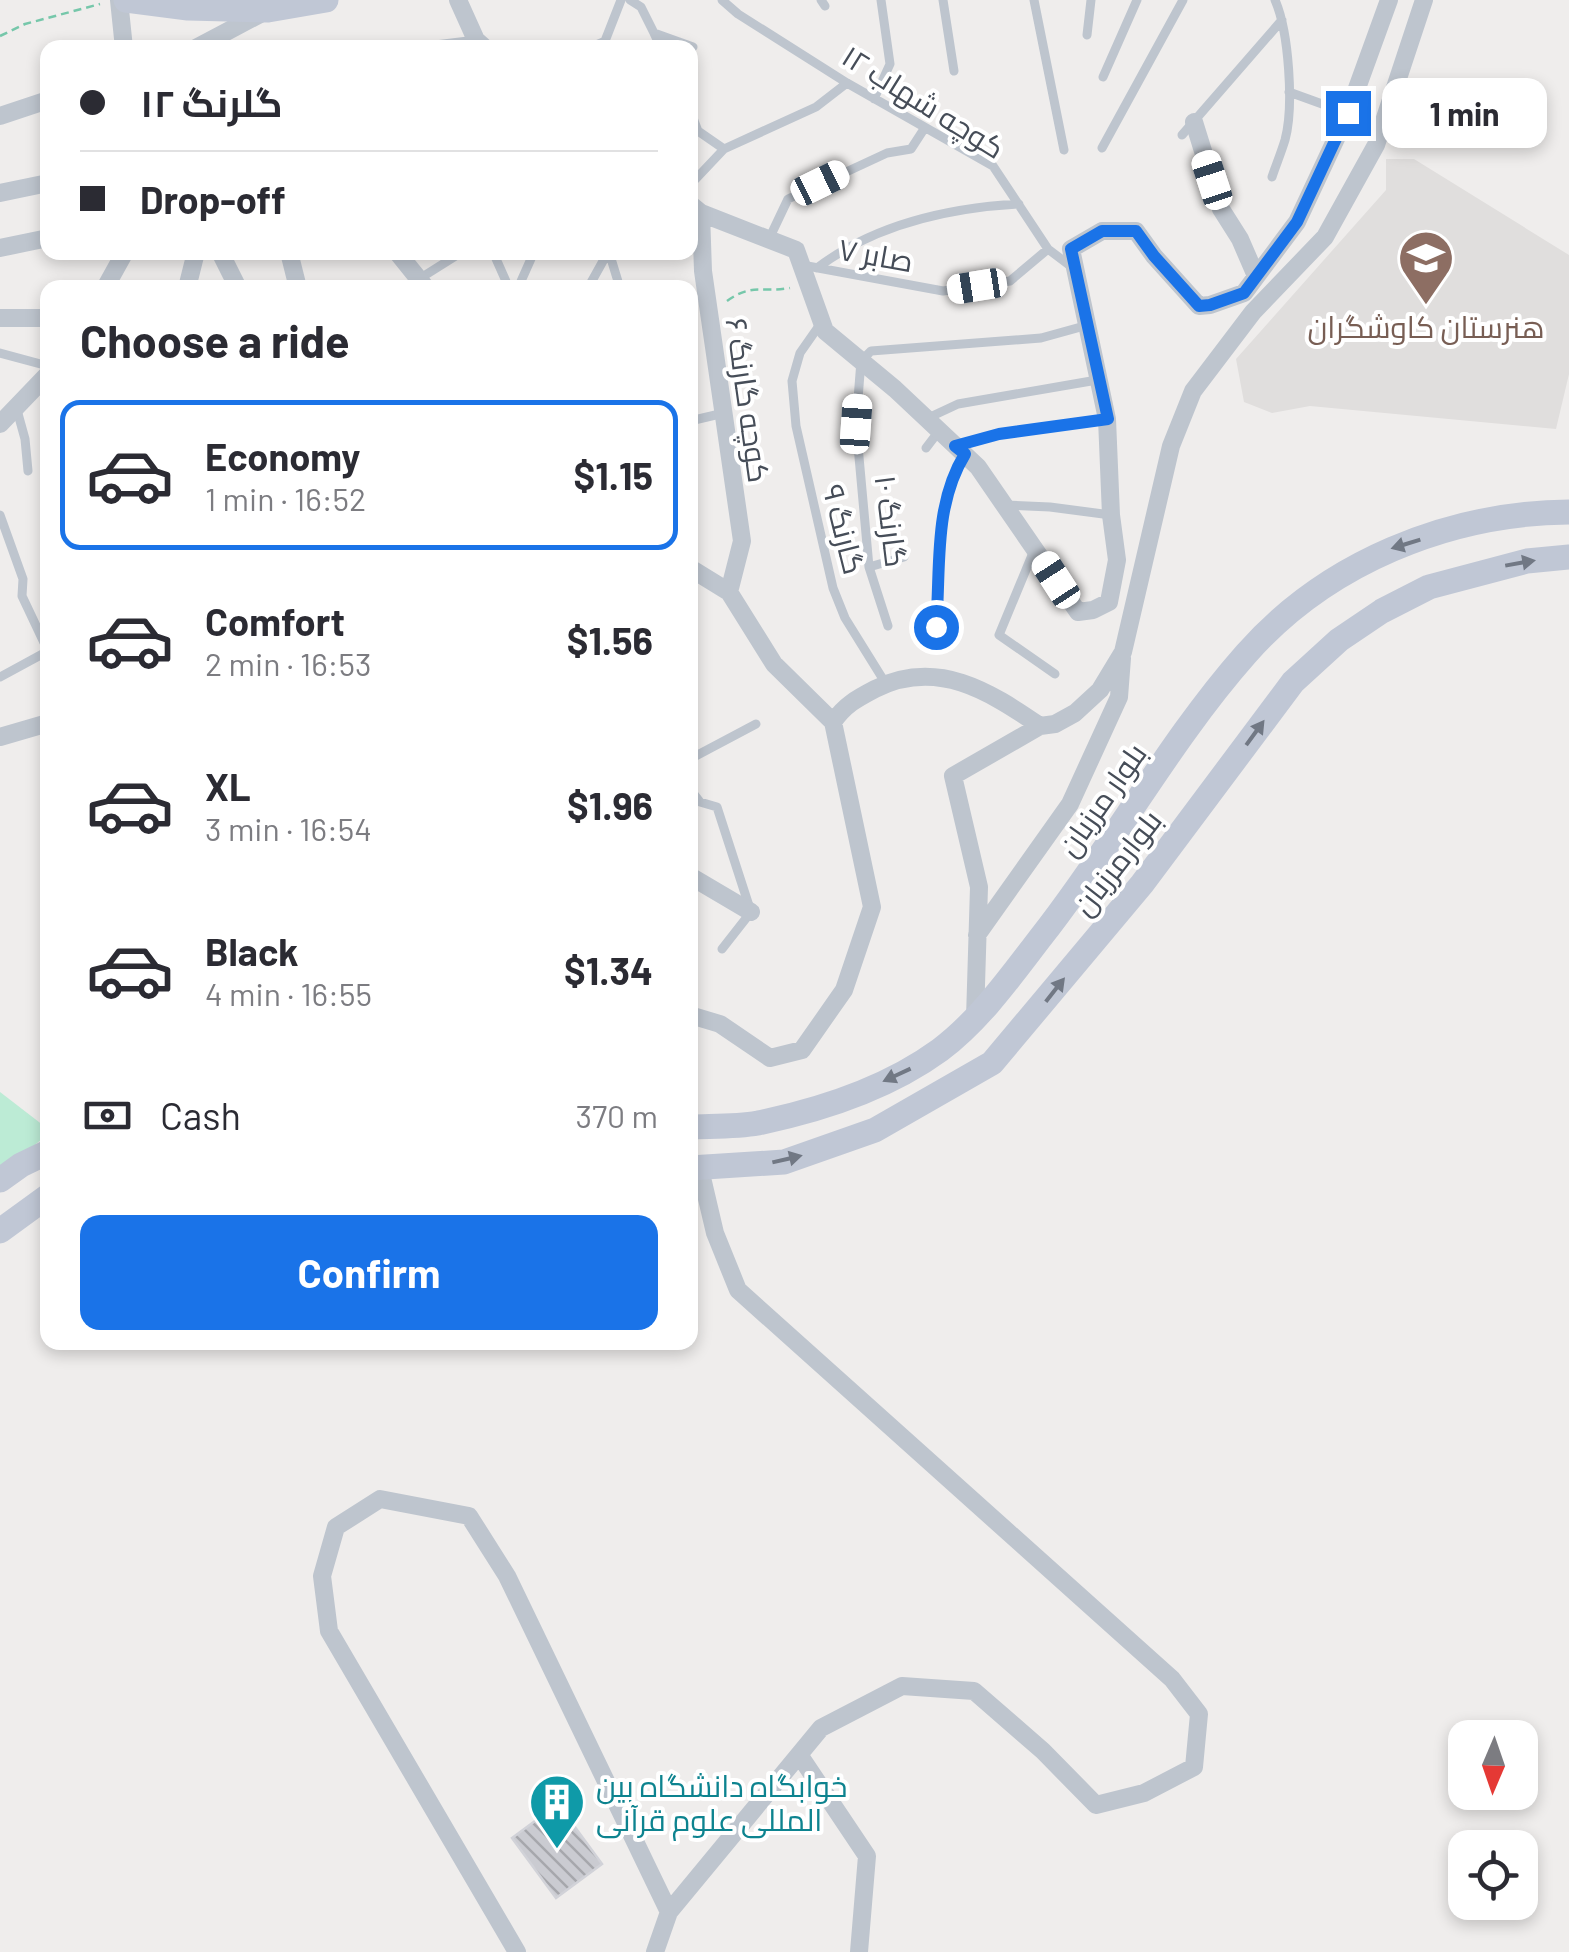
<!DOCTYPE html>
<html lang="en">
<head>
<meta charset="utf-8">
<style>
	body { margin:0; font-family:Barlow,Cairo,sans-serif; background:#f7f7f7; color:#2b2b33; height:100vh; display:flex; flex-direction:column; font-size:38px; white-space:nowrap }
	* { box-sizing:border-box; margin:0 }
	p { font-size:32px; color:#7c7c81 }
	.icon { flex:none; width:55px; height:55px; fill:none; stroke:currentColor; stroke-width:2; stroke-linecap:round; stroke-linejoin:round }
	.map { position:relative; flex:1; overflow:hidden }
	.drawer { position:absolute; left:40px; top:280px; width:658px; height:1070px; display:flex; flex-direction:column; background:#fff; border-radius:20px; box-shadow:0 5px 15px #0003 }
	.drawer>* { flex:none }
	.hud { position:absolute; left:40px; top:40px; width:658px; height:220px; border-radius:20px; box-shadow:0 5px 15px #0003; display:grid; align-content:center; height:220px; padding:0 40px; background:#fff }
	.needle { width:65px; rotate:182deg }
	.controls { position:absolute; left:1448px; top:1720px; display:grid; gap:20px }
	.controls a { display:grid; place-items:center; width:90px; height:90px; border-radius:20px; background:#fff; box-shadow:0 5px 15px #0003; font-size:50px }
	.end { position:absolute; width:45px; height:45px; margin:-22px; border:12px solid #1a73e8; background:#fff; box-shadow:0 0 0 5px #fff }
	.from { border-radius:50% }
	.bubble { position:absolute; height:70px; border-radius:20px; background:#fff; box-shadow:0 5px 15px #0003; font-size:32px; font-weight:700; line-height:70px; text-align:center }
	.car { position:absolute; width:30px; height:60px; margin:-30px -15px; border-radius:12px; box-shadow:0 0 8px 2px #0007; background:linear-gradient(#fff 24%,#345 0 40%,#fff 0 76%,#345 0 86%,#fff 0) }
	.hud b { display:flex; align-items:center; gap:35px; height:95px; font-size:38px }
	.hud b+b { border-top:2px solid #e1e1e2 }
	.hud i { width:25px; height:25px; background:#2b2b33 }
	ul { padding:0; list-style:none }
	li { display:flex; align-items:center; gap:30px; height:150px; margin:0 20px 15px; padding:0 20px; border:5px solid transparent; border-radius:20px }
	li div { flex:1 }
	li b { display:block; font-size:38px }
	li em { font-style:normal; font-weight:700 }
	li.selected { border-color:#1a73e8 }
	li>.icon { width:90px; height:90px; stroke-width:1.5 }
	h2 { padding:0 40px; font-size:45px; line-height:120px }
	.pay { display:flex; align-items:center; gap:25px; height:110px; padding:0 40px; font-size:38px }
	.pay p { margin-inline-start:auto }
	.primary-button { display:flex; gap:20px; margin-top:auto; padding:20px 40px }
	.primary-button a { flex:1; height:115px; border-radius:20px; background:#1a73e8; color:#fff; font-size:40px; font-weight:700; line-height:115px; text-align:center }
	.map>svg:first-child { display:block }
</style>
</head>
<body>
<div class="map">
<svg width="1569" height="1952" viewBox="0 0 1569 1952">
	<defs>
		<pattern id="building-back-hatch" width="6" height="6" patternUnits="userSpaceOnUse" patternTransform="scale(2.5)"><rect width="6" height="6" fill="#cacbd1"/><path d="M-1 5l2 2M0 0l6 6M5-1l2 2" fill="none" stroke="#a6a7ac"/></pattern>
	</defs>
	<rect width="100%" height="100%" fill="#efedec"/>
	<!-- education -->
	<path fill="#e0dedd" d="M1386,159H1414L1569,255V374L1556,429L1310,406L1272,413L1244,402L1236,359L1386,190Z"/>
	<!-- park -->
	<path fill="#bcebd5" d="M0,1092L48,1129L47,1135L0,1173Z"/>
	<!-- building -->
	<path fill="url(#building-back-hatch)" stroke="#d1d2d8" stroke-width="2.5" d="M558,1804L602,1864L556,1898L512,1838Z"/>
	<g fill="none" stroke-linecap="round" stroke-linejoin="round">
		<!-- path -->
		<path stroke="#76c7aa" stroke-width="2.5" stroke-dasharray="8 5" stroke-linecap="butt" d="M0,36L25,24L100,4
			M727,301C752,283 761,293 790,288"/>
		<!-- lane -->
		<path stroke="#bec5ce" stroke-width="9" d="M630,0L641,7L654,33L693,47
			M722,0L738,14L847,83L993,166L1048,249L1073,268
			M821,0L825,6
			M943,0L954,71
			M1034,0L1064,150
			M654,33L661,48
			M1087,35L1091,0
			M411,48L476,40
			M589,48L605,41L621,0
			M1103,77L1137,0
			M1289,92L1347,113
			M874,99L890,64L881,0
			M690,110L698,131L724,149
			M1182,135L1282,20
			M1102,148L1183,0
			M1272,177C1276,165 1281,153 1285,140C1294,107 1289,32 1275,0
			M690,185L724,149L816,107L847,83
			M769,239L788,199L887,153L911,149L924,129
			M493,252L509,288
			M609,252L620,288
			M802,265L943,291L1010,281L1048,249
			M817,268C874,225 948,208 1019,204
			M419,279L462,252
			M518,288L534,252
			M588,288L608,252
			M821,323L800,353L792,381L796,426L833,588L845,618L886,684
			M0,353L48,366
			M17,410L25,439L28,471
			M928,418L958,404L1097,380
			M690,421L724,413
			M958,445L999,434L1107,419
			M926,448L939,431
			M1005,505L1050,507L1111,515
			M0,515L23,579L22,596L48,651
			M1035,548L999,635L1055,674
			M869,567L904,557
			M888,626L869,567L856,424L861,361L871,351L1041,338L1088,325
			M936,627C941,569 933,506 964,455
			M0,677L48,651
			M690,759L756,724
			M690,789L700,802L717,807L751,912L722,949"/>
		<!-- street -->
		<path stroke="#bec5ce" stroke-width="18" d="M119,0L124,48
			M458,0L476,40L485,48
			M196,48L262,13
			M0,116L48,100
			M1194,122L1221,209L1240,239L1256,276
			M0,193L48,183
			M690,204L701,213L796,250L825,331L895,389L978,467L1078,612L1093,610L1109,602L1117,560L1111,515L1107,419L1071,249L1102,231H1136L1154,256L1199,306L1210,305L1244,293L1297,222L1348,113L1389,0
			M701,213L703,271L742,541L729,592
			M0,248L48,238
			M220,252L238,288
			M289,252L298,288
			M397,252L426,288
			M105,288L125,252
			M187,288L196,252
			M0,318H48
			M0,424L48,374
			M690,568L729,592L774,664L833,722
			M0,737L48,723
			M690,876L751,912
			M977,935L1070,804L1119,697L1122,658
			M690,1015L720,1024L770,1058L802,1050L844,990L872,907L833,722C845,705 856,699 875,689C937,658 989,691 1040,726L1055,724L1075,713L1100,690L1123,652L1171,446L1193,391L1253,312L1325,237L1376,145L1424,0
			M975,1018L979,887L953,776L1040,726
			M800,1756L867,1856L859,1952
			M517,1952L329,1631L322,1576L336,1527L380,1499L469,1516L507,1576L669,1912
			M655,1952L669,1912L821,1728L902,1686L974,1691L1043,1751L1096,1805L1144,1793L1194,1767L1199,1714L1172,1679L738,1290L715,1233L700,1169"/>
		<!-- secondary -->
		<path stroke="#c0c7d5" stroke-width="25" d="M126,0L188,8L268,10L326,0
			M690,1127C712,1126 736,1127 758,1123C821,1110 888,1088 940,1050C980,1020 1011,976 1041,937C1113,846 1169,741 1246,654C1326,563 1448,513 1569,512
			M690,1168L784,1162L875,1130L992,1063L1142,884L1293,682L1339,640L1382,611L1429,587L1527,561L1569,557
			M0,1180L21,1165L48,1152
			M0,1231L48,1196"/>
	</g>
	<!-- one-way arrows -->
	<defs><path id="oneway-solid" d="M-6-.8H1V-3.2L6.5 0L1 3.2V.8H-6Z" transform="scale(2.5)"/></defs>
	<g fill="#717884">
		<use href="#oneway-solid" transform="translate(1406 544) rotate(163)"/>
		<use href="#oneway-solid" transform="translate(1520 563) rotate(-10)"/>
		<use href="#oneway-solid" transform="translate(1255 733) rotate(-54)"/>
		<use href="#oneway-solid" transform="translate(1055 990) rotate(-52)"/>
		<use href="#oneway-solid" transform="translate(897 1075) rotate(155)"/>
		<use href="#oneway-solid" transform="translate(787 1159) rotate(-13)"/>
	</g>
	<g fill="none" stroke-linecap="round" stroke-linejoin="round">
		<!-- route -->
		<path stroke="#1a73e8" stroke-width="12" d="M936,627C941,569 933,506 965,454L955,446L999,434L1108,419L1071,249L1102,231H1136L1154,256L1199,306L1210,305L1244,293L1297,222L1348,113"/>
	</g>
	<!-- icons -->
	<defs>
		<g id="school-pin" transform="scale(2.875)"><path d="M0 17L-7.5 6A9.5 9.5 0 1 1 7.5 6Z" fill="#8d6e63" stroke="#fff"/><path d="M0-5L7-2L0 1L-7-2ZM-4 1L0 2.5L4 1V4Q0 6-4 4Z" fill="#fff"/></g>
		<g id="building-pin" transform="scale(2.875)"><path d="M0 17L-7.5 6A9.5 9.5 0 1 1 7.5 6Z" fill="#0f9aa8" stroke="#fff"/><path d="M-4-6H4V6H1V3H-1V6H-4ZM-2.5-4.3h1.7v1.8h-1.7ZM.8-4.3h1.7v1.8H.8ZM-2.5-1h1.7V.8h-1.7ZM.8-1h1.7V.8H.8Z" fill="#fff"/></g>
	</defs>
	<g fill-rule="evenodd">
		<use href="#school-pin" x="1426" y="258"/>
		<use href="#building-pin" x="557" y="1802"/>
	</g>
	<g text-anchor="middle" dominant-baseline="central" stroke-width="8" stroke-linejoin="round" paint-order="stroke">
		<!-- street labels -->
		<g font-size="30" fill="#464d58" stroke="#fff">
			<text transform="translate(924 101) rotate(32)">کوچه شهاب ۱۲</text>
			<text transform="translate(876 254) rotate(10)">صابر ۷</text>
			<text transform="translate(749 400) rotate(82)">کوچه گارنگ ۶</text>
			<text transform="translate(892 521) rotate(83)">گارنگ ۱۰</text>
			<text transform="translate(845 529) rotate(76)">گارنگ ۹</text>
			<text transform="translate(1101 799) rotate(-55)">بلوار مرزبان</text>
			<text transform="translate(1116 862) rotate(-52)">بلوارمرزبان</text>
		</g>
		<!-- education labels -->
		<g font-size="30" fill="#785e54" stroke="#fff">
			<text x="1426" y="326">هنرستان کاوشگران</text>
		</g>
		<!-- culture labels -->
		<g font-size="30" fill="#0d838f" stroke="#fff" text-anchor="start">
			<text x="596" y="1785">خوابگاه دانشگاه بین<tspan x="596" dy="34">المللی علوم قرآنی</tspan></text>
		</g>
	</g>
</svg>
<div class="controls">
<a><svg class="needle" viewBox="-14 -14 28 28"><path d="M0-13l5 13h-10z" fill="#e53935"/><path d="M0 13l5-13h-10z" fill="#7c7c81"/></svg></a>
<a><svg class="icon" aria-label="locate" viewBox="0 0 24 24"><circle cx="12" cy="12" r="6"/><path d="M12 2v4M12 18v4M2 12h4M18 12h4"/></svg></a>
</div>
<i class="end from" style="left:936px;top:627px"></i>
<i class="end" style="left:1348px;top:113px"></i>
<div class="bubble" style="left:1382px;top:78px;width:165px">1 min</div>
<i class="car" style="left:1212px;top:180px;rotate:342deg"></i>
<i class="car" style="left:820px;top:183px;rotate:64deg"></i>
<i class="car" style="left:977px;top:286px;rotate:261deg"></i>
<i class="car" style="left:856px;top:424px;rotate:4deg"></i>
<i class="car" style="left:1056px;top:580px;rotate:327deg"></i>
<div class="hud">
<b><i class="from"></i>گلرنگ ۱۲</b>
<b><i></i>Drop-off</b>
</div>
<section class="drawer">
<h2>Choose a ride</h2>
<ul>
<li class="selected"><svg class="icon" aria-label="car" viewBox="0 0 24 24"><path d="M5 17H2v-5l4-1 3-4h7l3 4 3 1v5h-3M9 17h6M6 11h13"/><circle cx="7" cy="17" r="2"/><circle cx="17" cy="17" r="2"/></svg><div><b>Economy</b><p>1 min · 16:52</p></div><em>$1.15</em></li>
<li><svg class="icon" aria-label="car" viewBox="0 0 24 24"><path d="M5 17H2v-5l4-1 3-4h7l3 4 3 1v5h-3M9 17h6M6 11h13"/><circle cx="7" cy="17" r="2"/><circle cx="17" cy="17" r="2"/></svg><div><b>Comfort</b><p>2 min · 16:53</p></div><em>$1.56</em></li>
<li><svg class="icon" aria-label="car" viewBox="0 0 24 24"><path d="M5 17H2v-5l4-1 3-4h7l3 4 3 1v5h-3M9 17h6M6 11h13"/><circle cx="7" cy="17" r="2"/><circle cx="17" cy="17" r="2"/></svg><div><b>XL</b><p>3 min · 16:54</p></div><em>$1.96</em></li>
<li><svg class="icon" aria-label="car" viewBox="0 0 24 24"><path d="M5 17H2v-5l4-1 3-4h7l3 4 3 1v5h-3M9 17h6M6 11h13"/><circle cx="7" cy="17" r="2"/><circle cx="17" cy="17" r="2"/></svg><div><b>Black</b><p>4 min · 16:55</p></div><em>$1.34</em></li>
</ul>
<div class="pay"><svg class="icon" aria-label="cash" viewBox="0 0 24 24"><path d="M3 7h18v10H3z"/><circle cx="12" cy="12" r="2"/></svg>Cash<p>370 m</p></div>
<div class="primary-button"><a>Confirm</a></div>
</section>
</div>
</body>
</html>
